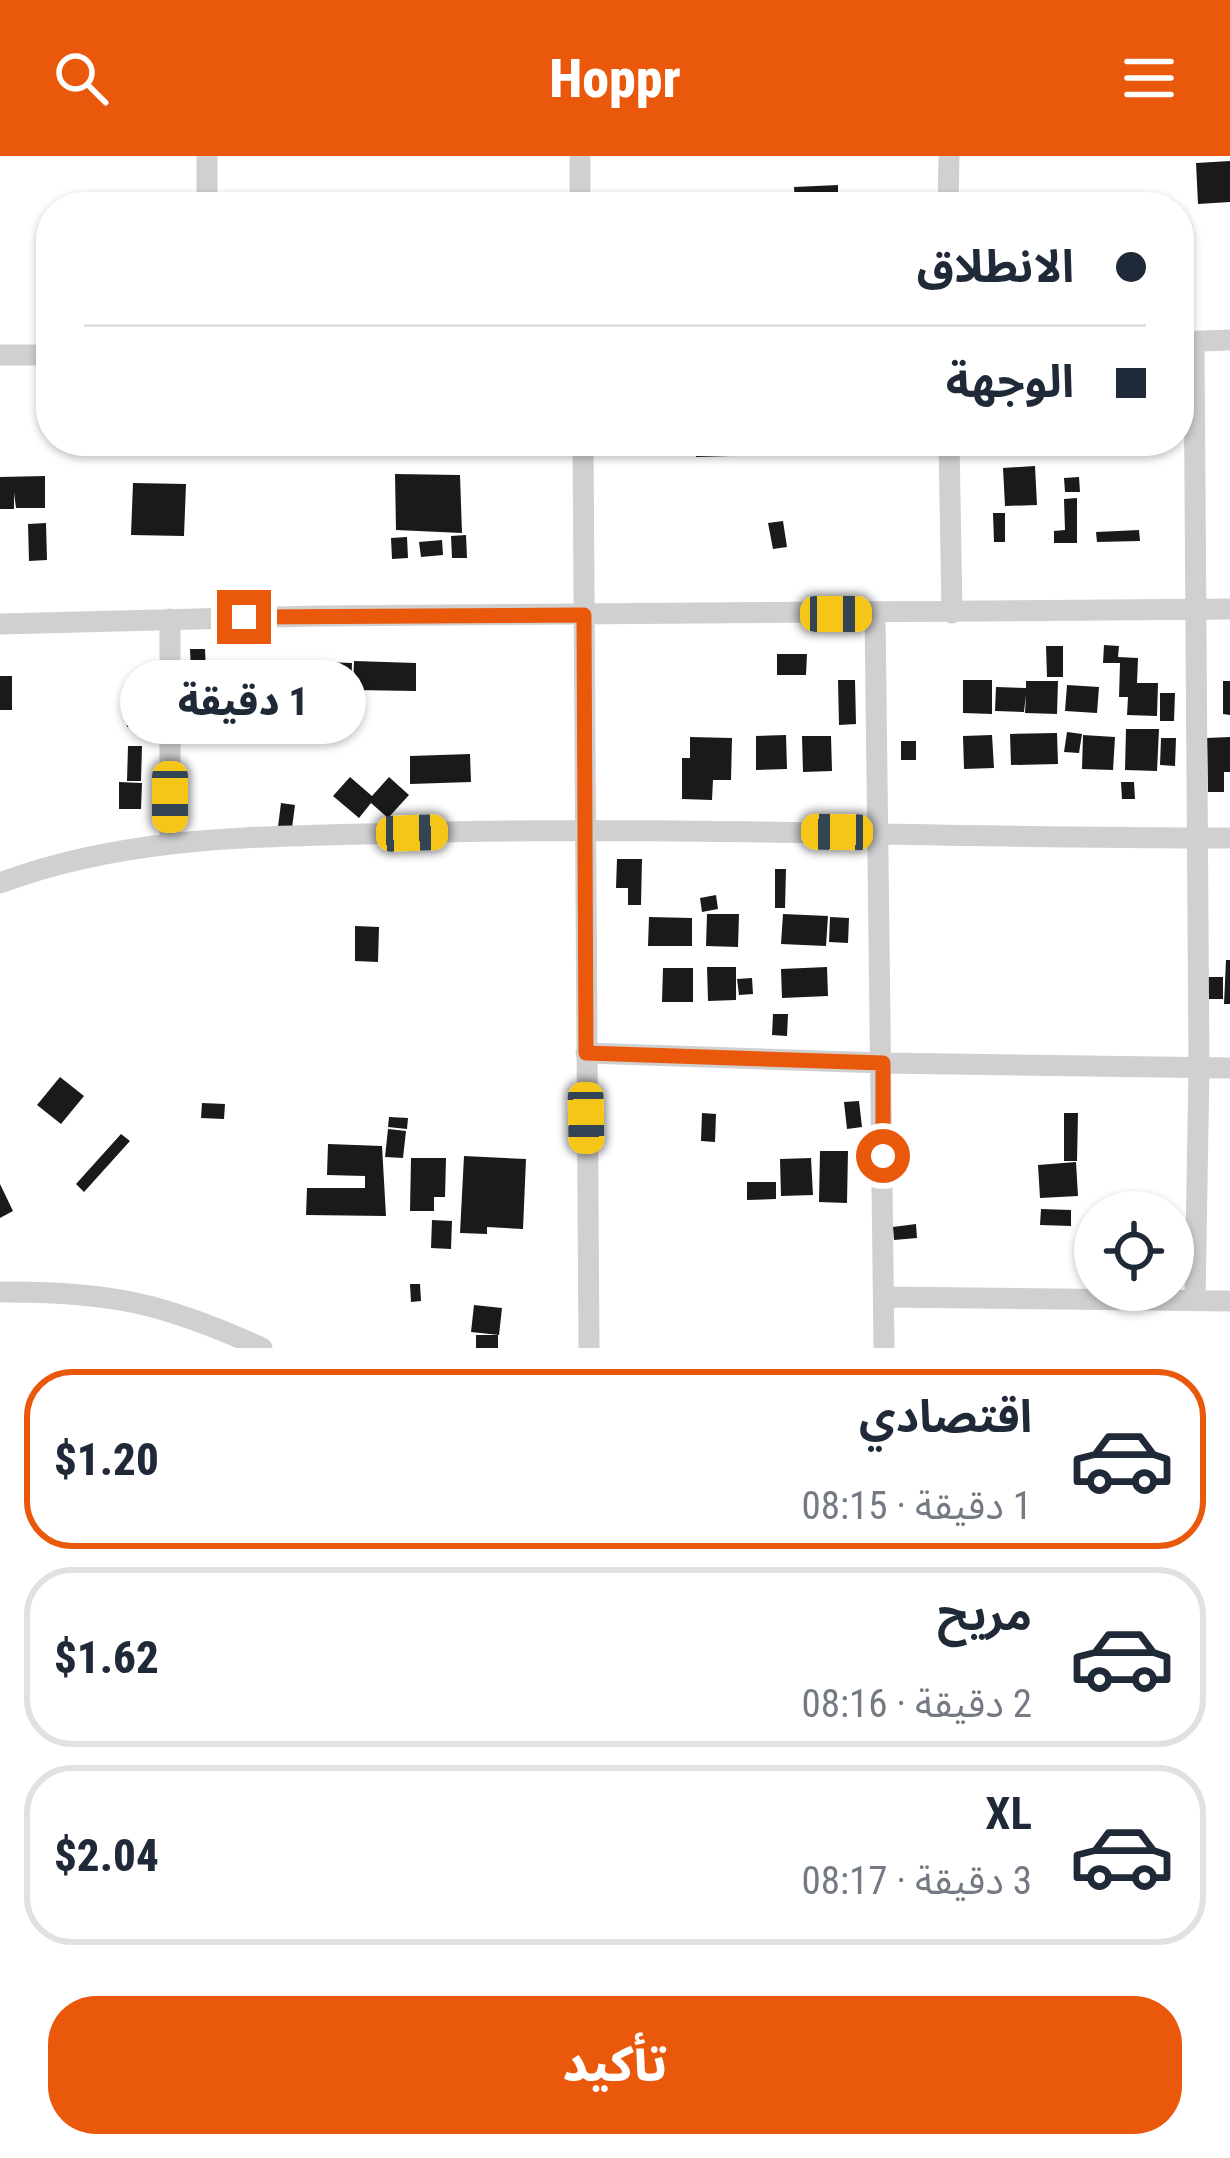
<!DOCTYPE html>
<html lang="ar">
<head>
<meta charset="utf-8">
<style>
	body { margin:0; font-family:"Roboto Condensed","Noto Sans Arabic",sans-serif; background:#f6f6f7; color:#1f2937; direction:rtl; height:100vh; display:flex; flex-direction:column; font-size:45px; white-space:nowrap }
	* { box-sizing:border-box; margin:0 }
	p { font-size:39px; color:#747a83 }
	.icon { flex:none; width:66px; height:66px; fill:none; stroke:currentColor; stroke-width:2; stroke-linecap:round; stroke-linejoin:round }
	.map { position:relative; height:1192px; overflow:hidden; direction:ltr }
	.panel { display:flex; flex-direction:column; background:#fff; flex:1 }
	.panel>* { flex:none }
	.guide { position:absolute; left:36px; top:36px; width:1158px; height:264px; border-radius:48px; box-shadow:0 3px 9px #0004; direction:rtl; display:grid; align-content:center; height:264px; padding:0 48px; background:#fff }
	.fabs { position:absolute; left:1074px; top:1035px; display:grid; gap:24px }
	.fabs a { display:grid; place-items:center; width:120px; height:120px; border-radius:50%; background:#fff; box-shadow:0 3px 9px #0004; font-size:60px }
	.end { position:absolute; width:54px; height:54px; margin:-27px; border:15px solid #ea580c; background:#fff; box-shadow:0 0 0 6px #fff }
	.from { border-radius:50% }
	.bubble { position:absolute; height:84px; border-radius:42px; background:#fff; box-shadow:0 3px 9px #0004; font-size:39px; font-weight:800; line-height:84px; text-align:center; direction:rtl }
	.car { position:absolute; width:36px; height:72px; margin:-36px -18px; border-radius:15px; box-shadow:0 0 9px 3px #0007; background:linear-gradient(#f5c518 24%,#345 0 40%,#f5c518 0 76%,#345 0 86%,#f5c518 0) }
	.guide b { display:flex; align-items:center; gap:42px; height:114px; font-size:45px }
	.guide b+b { border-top:3px solid #e0e1e3 }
	.guide i { width:30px; height:30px; background:#1f2937 }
	ul { padding:21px 0 0; list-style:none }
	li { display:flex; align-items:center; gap:36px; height:180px; margin:0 24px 18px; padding:0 24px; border:6px solid #e0e1e3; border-radius:48px }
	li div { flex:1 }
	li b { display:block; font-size:45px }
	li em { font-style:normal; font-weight:800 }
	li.current { border-color:#ea580c }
	li>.icon { width:108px; height:108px; stroke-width:1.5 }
	.action { display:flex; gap:24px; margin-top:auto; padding:24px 48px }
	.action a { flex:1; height:138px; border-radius:48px; background:#ea580c; color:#fff; font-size:48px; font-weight:800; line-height:138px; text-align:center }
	header { display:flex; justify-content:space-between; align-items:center; height:156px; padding:0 48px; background:#ea580c; color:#fff; font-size:54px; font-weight:800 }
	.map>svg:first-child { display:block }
</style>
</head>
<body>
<header><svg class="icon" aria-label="menu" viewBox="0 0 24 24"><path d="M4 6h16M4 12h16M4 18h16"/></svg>Hoppr<svg class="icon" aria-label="search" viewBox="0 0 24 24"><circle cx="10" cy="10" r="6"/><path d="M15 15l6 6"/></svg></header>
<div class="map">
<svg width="1230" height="1192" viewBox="0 0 1230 1192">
	<rect width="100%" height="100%" fill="#fff"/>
	<!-- building -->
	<path fill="#1a1a1a" d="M1230,5V46L1198,48L1196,7Z
		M838,29V51H795L794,31Z
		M736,42V51H700V44Z
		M430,285H463V293L430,294Z
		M695,285H730L731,300L696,301Z
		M944,285H985V290L944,291Z
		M1065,285H1100L1101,292L1066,293Z
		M1035,310L1037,349L1005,350L1003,312Z
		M395,318L460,319L462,377L396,374Z
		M45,320V352H16L14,337V353H0V321Z
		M1079,321L1080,336H1065L1064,322Z
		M133,327L186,328L184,380L131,379Z
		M1077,342V387H1054V375L1065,374L1064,343Z
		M993,357H1005V386H994Z
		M783,365L787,391L773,393L768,367Z
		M46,367L47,404L29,405L28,368Z
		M1139,374L1140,385L1097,386L1096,376Z
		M466,379L467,402H452L451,380Z
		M407,381L408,402L392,403L391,382Z
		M442,384L443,399L421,401L419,386Z
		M1104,489L1119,490L1118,501L1138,502L1137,527H1158L1157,560L1127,559L1128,541H1119L1120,507H1103Z
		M1046,490H1063V521H1047Z
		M190,493H205L206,516H191Z
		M777,498H807L806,519H777Z
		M354,505L416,507V535L353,534Z
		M321,506L352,507L351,534L321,533Z
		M0,520H12V554H0Z
		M838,524H855L856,568L839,569Z
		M963,524H992V558L963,557Z
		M1026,525H1058L1057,558L1025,557L1026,538L1024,556L995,555L996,531L1026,532Z
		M1223,525H1230V559L1223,558Z
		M1067,529L1099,531L1097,557L1065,555Z
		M1160,537H1175L1174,565H1160Z
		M140,556L142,570L127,571L126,557Z
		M1126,573H1159L1157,615L1125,614Z
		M1067,576L1082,578L1079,597L1064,596Z
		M1057,577L1058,608L1011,609L1010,578Z
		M786,579L787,613L756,614V580Z
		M992,579L994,612L964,613L963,580Z
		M1083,579L1115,581L1113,614L1082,613Z
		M802,580H831L832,615L803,616Z
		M690,581L732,582L731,624H713L712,644L682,643V602H690Z
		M1230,581V616H1224V636H1208L1207,582Z
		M1161,582H1176L1175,610L1160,609Z
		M901,585H916V604H901Z
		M128,590H142L141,625H127Z
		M470,598L471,626L410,628V600Z
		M350,621L372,640L389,621L409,639L388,662L371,647L359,662L333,640Z
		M119,626L142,627L141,653H119Z
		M1121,626H1134L1135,643H1122Z
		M281,647L295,649L292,672L278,671Z
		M617,703H642L641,749H628V732H616Z
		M775,713H786L785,752H775Z
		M716,739L718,753L702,756L700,742Z
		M707,758H739L738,791L706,790Z
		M783,758L828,760L826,790L781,788Z
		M649,761L692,762V790H648Z
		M830,761L849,762L848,787L829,786Z
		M355,770L379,771L378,806L355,805Z
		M1226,804H1230V848H1224Z
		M707,811H736V844L708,845Z
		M827,811L828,840L782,842L781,813Z
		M663,812H693V846H662Z
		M1206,821H1223V843H1206Z
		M752,822L753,838L739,839L737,823Z
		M773,858H788L787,880L772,879Z
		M60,921L84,940L61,968L37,949Z
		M859,945L862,971L847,973L844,946Z
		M202,947L225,948L224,963L201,962Z
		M702,957L716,958L715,986L701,985Z
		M1064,957H1078L1077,1005H1064Z
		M389,961L408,962L407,973L388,971Z
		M388,973L406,975L403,1002L385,1001Z
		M121,978L130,985L84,1036L76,1028Z
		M328,988L382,990L386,1060L306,1059L307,1032H365V1020L327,1019Z
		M820,995H848L847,1047L819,1046Z
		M464,1000L526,1003L523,1073L487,1071V1078L460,1077Z
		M411,1002H446L445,1041H434V1055H410Z
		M811,1002L813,1039L781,1040L780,1003Z
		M1076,1006L1078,1040L1040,1042L1038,1009Z
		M747,1026H776V1043L747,1044Z
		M0,1028L13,1055L0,1062Z
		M1041,1053L1071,1054V1070L1040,1069Z
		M432,1064L452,1065L451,1093L431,1092Z
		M916,1068L917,1082L894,1084L893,1071Z
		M410,1128H420L421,1145L411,1146Z
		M474,1149L502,1152L499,1179L471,1176Z
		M476,1179H498V1192H476Z"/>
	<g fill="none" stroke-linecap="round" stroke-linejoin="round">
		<!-- street -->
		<path stroke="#d0d0d0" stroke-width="21" d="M207,0V51
			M580,0V51
			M948,51L949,0
			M1179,186L1230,184
			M1194,186L1199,912L1195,1144
			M0,199H51
			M583,285L589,1192
			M949,285L952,457
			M875,458L884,1192
			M170,463V686
			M0,468L318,460L1230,453
			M0,727C130,678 267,681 403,677C679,669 954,683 1230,682
			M586,897L883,907L1230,912
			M0,1136C108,1135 164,1147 262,1192
			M884,1141L1230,1145"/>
	</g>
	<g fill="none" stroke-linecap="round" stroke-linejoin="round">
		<!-- route -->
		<path stroke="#ea580c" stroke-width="15" d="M244,461L584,459L586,897L883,907V1000"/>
	</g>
</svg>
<div class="fabs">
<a><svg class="icon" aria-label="locate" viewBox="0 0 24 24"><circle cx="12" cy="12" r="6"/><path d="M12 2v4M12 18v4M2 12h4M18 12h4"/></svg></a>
</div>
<i class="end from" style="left:883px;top:1000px"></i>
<i class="end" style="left:244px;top:461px"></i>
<div class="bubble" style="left:120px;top:504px;width:246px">1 دقيقة</div>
<i class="car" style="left:836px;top:458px;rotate:90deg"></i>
<i class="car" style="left:170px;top:641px;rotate:180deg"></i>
<i class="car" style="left:837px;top:676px;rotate:271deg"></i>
<i class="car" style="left:412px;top:677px;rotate:88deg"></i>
<i class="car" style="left:586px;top:962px;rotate:179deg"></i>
<div class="guide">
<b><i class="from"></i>الانطلاق</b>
<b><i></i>الوجهة</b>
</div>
</div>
<section class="panel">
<ul>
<li class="current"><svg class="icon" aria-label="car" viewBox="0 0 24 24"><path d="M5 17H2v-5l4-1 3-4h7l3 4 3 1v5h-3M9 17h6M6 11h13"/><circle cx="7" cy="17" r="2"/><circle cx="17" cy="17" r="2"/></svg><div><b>اقتصادي</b><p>1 دقيقة · 08:15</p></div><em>$1.20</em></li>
<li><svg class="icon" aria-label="car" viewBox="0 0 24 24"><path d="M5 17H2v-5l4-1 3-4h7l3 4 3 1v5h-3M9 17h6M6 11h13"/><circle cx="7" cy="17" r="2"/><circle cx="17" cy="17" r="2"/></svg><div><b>مريح</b><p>2 دقيقة · 08:16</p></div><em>$1.62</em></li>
<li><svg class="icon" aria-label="car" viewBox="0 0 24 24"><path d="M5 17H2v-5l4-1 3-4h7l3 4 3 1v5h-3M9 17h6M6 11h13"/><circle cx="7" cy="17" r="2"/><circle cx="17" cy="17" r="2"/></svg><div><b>XL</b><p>3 دقيقة · 08:17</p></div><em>$2.04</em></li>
</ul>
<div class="action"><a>تأكيد</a></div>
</section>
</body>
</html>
